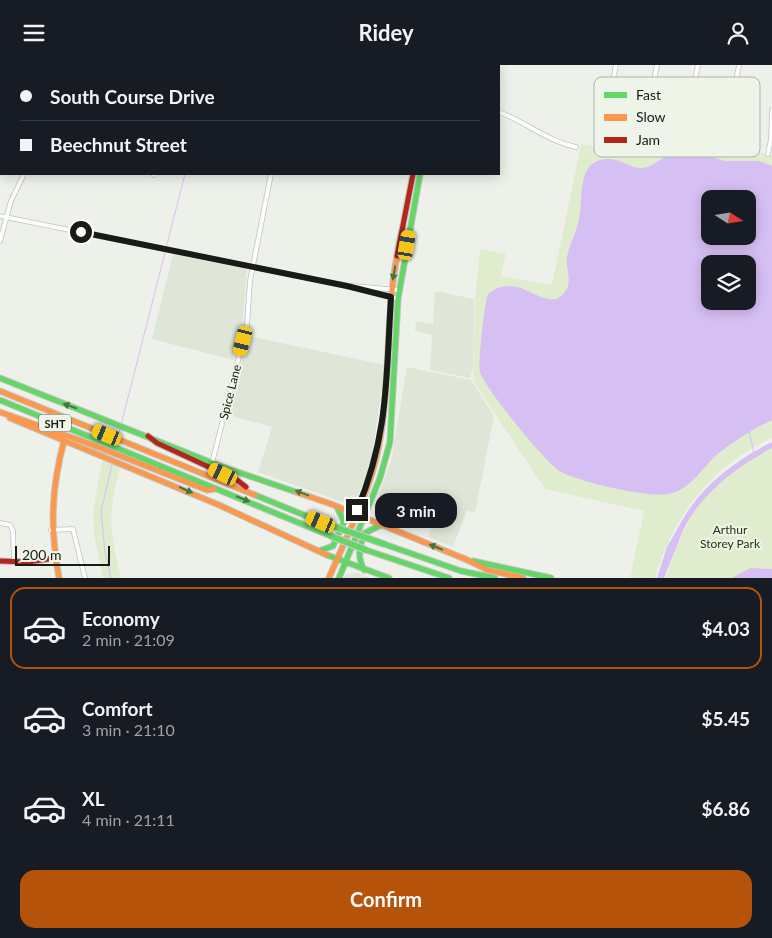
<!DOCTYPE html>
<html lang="en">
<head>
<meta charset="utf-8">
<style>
	body { margin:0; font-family:Lato,sans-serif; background:#20242c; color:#f1f3f6; height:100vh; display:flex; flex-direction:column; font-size:19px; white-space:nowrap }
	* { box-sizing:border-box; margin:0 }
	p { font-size:16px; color:#9ea1a6 }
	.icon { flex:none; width:28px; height:28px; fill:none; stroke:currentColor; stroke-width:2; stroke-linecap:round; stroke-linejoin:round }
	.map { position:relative; height:513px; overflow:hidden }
	.side { display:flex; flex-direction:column; background:#171b24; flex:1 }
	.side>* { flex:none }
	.top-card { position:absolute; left:0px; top:0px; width:500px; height:110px; box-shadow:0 2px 12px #0003; display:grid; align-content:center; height:110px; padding:0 20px; background:#171b24 }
	.needle { width:32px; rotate:102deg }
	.fabs { position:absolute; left:701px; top:125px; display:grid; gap:10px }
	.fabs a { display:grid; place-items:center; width:55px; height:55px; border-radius:10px; background:#171b24; box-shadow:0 2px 12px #0003; font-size:25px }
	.scale { position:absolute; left:15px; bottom:12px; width:95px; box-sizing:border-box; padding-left:5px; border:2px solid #181b16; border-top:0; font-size:14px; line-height:18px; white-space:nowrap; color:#181b16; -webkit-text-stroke:4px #eef4e7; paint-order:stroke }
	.end { position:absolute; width:22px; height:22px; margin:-11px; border:6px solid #181b16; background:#fff; box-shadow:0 0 0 2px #fff }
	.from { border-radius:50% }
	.bubble { position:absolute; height:35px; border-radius:15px; background:#171b24; box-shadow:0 2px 12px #0003; font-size:16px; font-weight:700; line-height:35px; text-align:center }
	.car { position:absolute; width:15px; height:30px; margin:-15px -8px; border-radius:6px; box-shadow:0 0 4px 1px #0007; background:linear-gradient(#f5c518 24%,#345 0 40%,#f5c518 0 76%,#345 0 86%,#f5c518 0) }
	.top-card b { display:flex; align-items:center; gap:18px; height:48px; font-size:19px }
	.top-card b+b { border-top:1px solid #363941 }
	.top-card i { width:12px; height:12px; background:#f1f3f6 }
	ul { padding:9px 0 0; list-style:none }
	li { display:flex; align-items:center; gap:15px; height:82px; margin:0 10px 8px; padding:0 10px; border:2px solid transparent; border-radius:15px }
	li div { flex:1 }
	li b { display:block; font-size:19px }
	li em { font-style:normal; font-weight:700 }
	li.on { border-color:#b45309 }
	li>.icon { width:45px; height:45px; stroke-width:1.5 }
	.button { display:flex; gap:10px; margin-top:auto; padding:10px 20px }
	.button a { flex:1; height:58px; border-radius:15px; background:#b45309; color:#fff; font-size:20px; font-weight:700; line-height:58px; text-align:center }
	header { display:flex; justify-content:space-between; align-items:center; height:65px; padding:0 20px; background:#171b24; font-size:22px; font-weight:700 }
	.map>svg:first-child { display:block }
</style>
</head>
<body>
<header><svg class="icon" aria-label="menu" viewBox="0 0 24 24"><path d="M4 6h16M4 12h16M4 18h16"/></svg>Ridey<svg class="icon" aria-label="person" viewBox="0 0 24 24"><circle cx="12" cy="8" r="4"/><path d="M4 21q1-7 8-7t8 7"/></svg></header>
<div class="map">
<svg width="772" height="513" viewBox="0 0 772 513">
	<rect width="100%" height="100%" fill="#eef1ea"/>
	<!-- built -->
	<path fill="#dfe6d8" d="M173,189L247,204L243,255L233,295L152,274Z
		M435,226L474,234L473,303L470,313L430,305L432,270L415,266L416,256L433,259Z
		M248,271L385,300L371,400L356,434L345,438L258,407L272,362L228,350Z
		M407,302L471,315L494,351L475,448L467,445L453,482L428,472L442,436L421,427L406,464L378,452L374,441L391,396Z
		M358,508L370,513H344L346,509Z"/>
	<!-- green -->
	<path fill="#dfedce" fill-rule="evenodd" d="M656,67L772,90V373C712,400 673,451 655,513H630L644,446L545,424L473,316L475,234L480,184L506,189L501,211L552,220L581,79L650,92ZM710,134H748V171H710ZM710,199H748V236H710Z
		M772,383V513H666C677,475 695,437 725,410C738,399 757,391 772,383Z
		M102,395L120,403C107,451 110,465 121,513H103L94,470L93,448Z"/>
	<!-- water -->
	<path fill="#d6bff3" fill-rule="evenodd" d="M681,83L725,96H759L772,101V355C753,364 737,374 720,387C703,400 691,426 668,429C647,433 581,417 561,407C547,400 484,322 480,307C478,297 484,240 488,229C520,203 545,251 564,228C574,217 565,204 567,192C570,179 576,168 579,155C584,134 575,95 608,94C619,93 630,103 641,103C655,103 666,87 681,83ZM710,134H748V171H710ZM710,199H748V236H710Z
		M679,461L684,463L664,513H657L667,482Z
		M750,503L772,504V513H732Z"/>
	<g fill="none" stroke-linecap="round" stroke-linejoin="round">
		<!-- stream -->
		<path stroke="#d6bff3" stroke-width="1" d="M206,1V0
			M121,360L185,109
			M749,365L754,389
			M118,372L120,364
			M111,513L105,487L101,446L113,396"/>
		<!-- river -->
		<path stroke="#d6bff3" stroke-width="5.5" d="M679,467C698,427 733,400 772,380"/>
		<!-- street casing -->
		<g stroke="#c0c3bd" stroke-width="5.5">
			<path id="street" d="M53,0L55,1
				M698,0L687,53L727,62L739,0
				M292,1V0
				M0,36L1,35
				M609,38L648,46L657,0
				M0,45L1,51
				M499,47C526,57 547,76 576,82
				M600,81L616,0
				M768,89L771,74L772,45
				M154,110L155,109
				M0,151L347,221L394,233
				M0,176L11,136L24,109
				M352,221L399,225
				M212,398L247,260L250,216L271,109
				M0,458L10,460L13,466L14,497
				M51,465L73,464L85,513"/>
		</g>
		<!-- fast casing -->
		<g stroke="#c0c3bd" stroke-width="7">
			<path id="fast" d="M426,0V1
				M0,313L220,401L296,427
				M0,335L331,471
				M255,430L321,457
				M384,479L461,506L495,513
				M366,485L449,513
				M319,486L333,481L344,457L337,442
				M327,490L389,513
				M473,496L551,513
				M364,505C357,491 359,482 365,468L381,460
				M339,513L380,413L390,377L398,234L420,109"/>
		</g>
		<!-- slow casing -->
		<g stroke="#c0c3bd" stroke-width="7">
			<path id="slow" d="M0,326L255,430
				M0,347L93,380L207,425L214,424
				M10,353L219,440L327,490
				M296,427L331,439L465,494
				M463,493L488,505L523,513
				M59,513C50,463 51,425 64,376
				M329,513C346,472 369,429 378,385C391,321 385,255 397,191"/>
		</g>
		<!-- jam casing -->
		<g stroke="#c0c3bd" stroke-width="7">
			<path id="jam" d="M419,0V1
				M397,191L413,109
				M148,371L157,378L237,415L246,422
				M0,496L28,497L55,493"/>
		</g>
		<!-- street -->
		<use href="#street" stroke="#fcfdfc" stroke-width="4"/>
		<!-- fast -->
		<use href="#fast" stroke="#63d668" stroke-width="5"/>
		<!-- slow -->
		<use href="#slow" stroke="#ff974d" stroke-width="5"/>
		<!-- jam -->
		<use href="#jam" stroke="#b3261e" stroke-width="5"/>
		<!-- fast-bridge casing -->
		<g stroke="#cacdc9" stroke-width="8" stroke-linecap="butt">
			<path id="fast-bridge" d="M321,457L384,479
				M331,471L366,485"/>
		</g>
		<!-- fast-bridge -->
		<use href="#fast-bridge" stroke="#63d668" stroke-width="6"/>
	</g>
	<!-- one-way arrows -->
	<defs><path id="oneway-solid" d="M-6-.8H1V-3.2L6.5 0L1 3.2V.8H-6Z" transform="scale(1.25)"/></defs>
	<g fill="#3e783f">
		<use href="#oneway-solid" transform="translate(394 208) rotate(100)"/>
		<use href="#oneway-solid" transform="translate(70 341) rotate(-160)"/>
		<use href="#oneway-solid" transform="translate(186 425) rotate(24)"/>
		<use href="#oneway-solid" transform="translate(302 428) rotate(-160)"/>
		<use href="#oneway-solid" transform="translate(243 434) rotate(22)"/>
		<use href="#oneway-solid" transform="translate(436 482) rotate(-158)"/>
	</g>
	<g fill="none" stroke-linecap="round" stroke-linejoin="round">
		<!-- route -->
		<path stroke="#181b16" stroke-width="6" d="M81,167L347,221L391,232C386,312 389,369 357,445"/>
	</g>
	<g text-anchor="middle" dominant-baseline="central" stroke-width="4" stroke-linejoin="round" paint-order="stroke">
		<!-- shield labels -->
		<rect fill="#eef4e7" stroke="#585c55" stroke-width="1" x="39" y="349.5" width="32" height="17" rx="4"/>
		<g font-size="11" font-weight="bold" fill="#181b16">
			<text x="55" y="358">SHT</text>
		</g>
		<!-- street labels -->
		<g font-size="12" fill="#181b16" stroke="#eef4e7">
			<text transform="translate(230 327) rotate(-76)">Spice Lane</text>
		</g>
		<!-- park labels -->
		<g font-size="12" fill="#253312" stroke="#eef4e7">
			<text x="730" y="464">Arthur<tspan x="730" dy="14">Storey Park</tspan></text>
		</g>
	</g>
	<!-- legend -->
	<rect x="594" y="12" width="166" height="80" rx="8" fill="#eef4e7" stroke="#aeb3a8" stroke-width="1"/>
	<rect x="604" y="27" width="23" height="6" fill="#63d668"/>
	<rect x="604" y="49" width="23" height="7" fill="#ff974d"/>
	<rect x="604" y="72" width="23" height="6" fill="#b3261e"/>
	<g font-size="14" fill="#181b16">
		<text x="636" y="35">Fast</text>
		<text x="636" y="57">Slow</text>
		<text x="636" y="80">Jam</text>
	</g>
</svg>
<div class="fabs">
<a><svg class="needle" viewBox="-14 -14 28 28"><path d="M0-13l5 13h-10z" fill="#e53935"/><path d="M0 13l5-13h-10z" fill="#9ea1a6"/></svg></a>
<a><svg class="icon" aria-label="layers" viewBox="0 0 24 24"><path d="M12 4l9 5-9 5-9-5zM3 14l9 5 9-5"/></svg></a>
</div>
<div class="scale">200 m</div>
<i class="end from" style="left:81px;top:167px"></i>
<i class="end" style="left:357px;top:445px"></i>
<div class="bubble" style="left:375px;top:428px;width:82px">3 min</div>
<i class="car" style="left:407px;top:180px;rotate:10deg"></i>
<i class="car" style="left:243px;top:276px;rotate:194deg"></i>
<i class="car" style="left:107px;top:370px;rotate:292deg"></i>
<i class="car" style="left:223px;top:409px;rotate:296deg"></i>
<i class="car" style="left:321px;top:457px;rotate:293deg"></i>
<div class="top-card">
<b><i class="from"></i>South Course Drive</b>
<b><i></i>Beechnut Street</b>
</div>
</div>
<section class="side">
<ul>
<li class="on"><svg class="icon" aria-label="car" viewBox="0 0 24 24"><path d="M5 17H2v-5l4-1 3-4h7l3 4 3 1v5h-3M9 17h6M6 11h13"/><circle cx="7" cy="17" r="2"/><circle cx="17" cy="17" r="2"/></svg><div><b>Economy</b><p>2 min · 21:09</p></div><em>$4.03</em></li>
<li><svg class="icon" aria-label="car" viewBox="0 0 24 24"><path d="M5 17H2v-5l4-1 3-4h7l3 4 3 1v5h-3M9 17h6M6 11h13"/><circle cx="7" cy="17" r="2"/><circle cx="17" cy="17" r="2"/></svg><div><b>Comfort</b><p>3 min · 21:10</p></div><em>$5.45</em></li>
<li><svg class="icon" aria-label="car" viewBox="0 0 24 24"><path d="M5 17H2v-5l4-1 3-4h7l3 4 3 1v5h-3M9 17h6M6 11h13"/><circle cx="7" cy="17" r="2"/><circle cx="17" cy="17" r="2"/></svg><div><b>XL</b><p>4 min · 21:11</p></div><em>$6.86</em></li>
</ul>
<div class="button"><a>Confirm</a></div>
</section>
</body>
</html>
